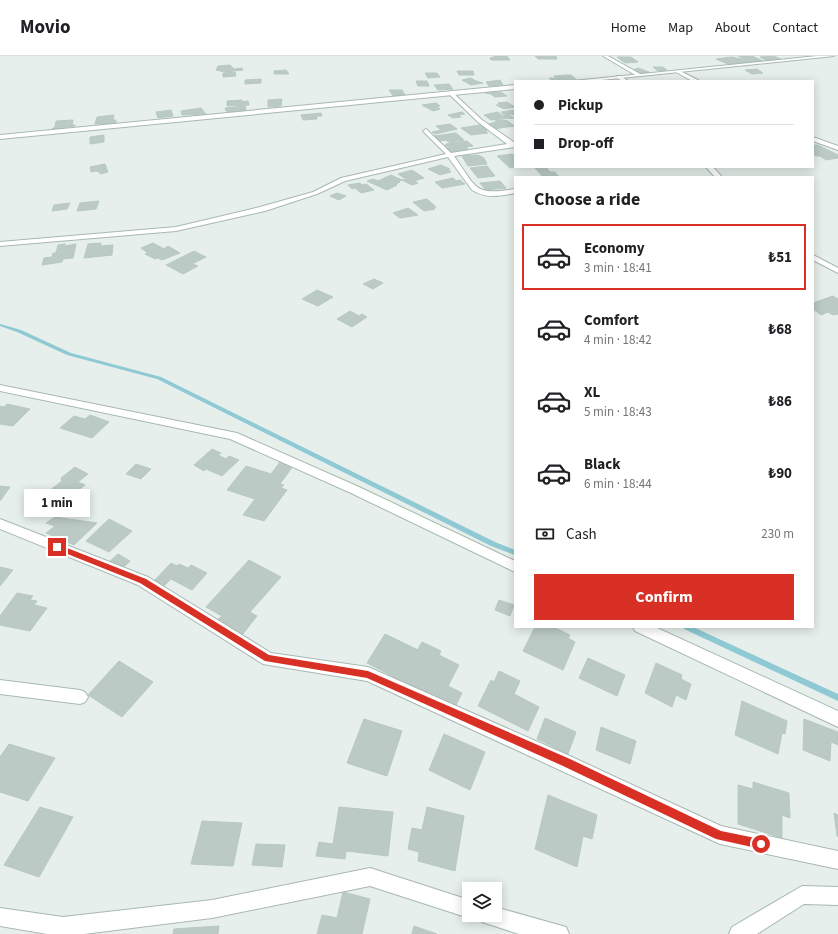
<!DOCTYPE html>
<html lang="en">
<head>
<meta charset="utf-8">
<style>
	body { margin:0; font-family:"Source Sans 3",sans-serif; background:#f2f2f2; color:#202124; height:100vh; display:flex; flex-direction:column; font-size:15px; white-space:nowrap }
	* { box-sizing:border-box; margin:0 }
	p { font-size:13px; color:#757577 }
	.icon { flex:none; width:22px; height:22px; fill:none; stroke:currentColor; stroke-width:2; stroke-linecap:round; stroke-linejoin:round }
	.map { position:relative; flex:1; overflow:hidden }
	.details { position:absolute; left:514px; top:120px; width:300px; height:452px; display:flex; flex-direction:column; background:#fff; border-radius:0px; box-shadow:0 2px 10px #0003 }
	.details>* { flex:none }
	.top-card { position:absolute; left:514px; top:24px; width:300px; height:88px; border-radius:0px; box-shadow:0 2px 10px #0003; display:grid; align-content:center; height:88px; padding:0 20px; background:#fff }
	.tools { position:absolute; left:462px; top:826px; display:grid; gap:8px }
	.tools a { display:grid; place-items:center; width:40px; height:40px; border-radius:0px; background:#fff; box-shadow:0 2px 10px #0003; font-size:20px }
	.end { position:absolute; width:18px; height:18px; margin:-9px; border:5px solid #d93025; background:#fff; box-shadow:0 0 0 2px #fff }
	.from { border-radius:50% }
	.bubble { position:absolute; height:28px; border-radius:0px; background:#fff; box-shadow:0 2px 10px #0003; font-size:13px; font-weight:700; line-height:28px; text-align:center }
	.top-card b { display:flex; align-items:center; gap:14px; height:38px; font-size:15px }
	.top-card b+b { border-top:1px solid #e0e0e0 }
	.top-card i { width:10px; height:10px; background:#202124 }
	ul { padding:0; list-style:none }
	li { display:flex; align-items:center; gap:12px; height:66px; margin:0 8px 6px; padding:0 12px; border:2px solid transparent; border-radius:0px }
	li div { flex:1 }
	li b { display:block; font-size:15px }
	li em { font-style:normal; font-weight:700 }
	li.on { border-color:#d93025 }
	li>.icon { width:36px; height:36px; stroke-width:1.5 }
	h2 { padding:0 20px; font-size:18px; line-height:48px }
	.pay { display:flex; align-items:center; gap:10px; height:44px; padding:0 20px; font-size:15px }
	.pay p { margin-inline-start:auto }
	.primary-button { display:flex; gap:8px; margin-top:auto; padding:8px 20px }
	.primary-button a { flex:1; height:46px; border-radius:0px; background:#d93025; color:#fff; font-size:16px; font-weight:700; line-height:46px; text-align:center }
	header { display:flex; align-items:center; gap:24px; box-sizing:border-box; height:56px; padding:0 20px; background:#fff; border-bottom:1px solid #e0e0e0 }
	header strong { font-size:19px }
	nav { display:flex; gap:22px; margin-inline-start:auto; font-size:14px }
	.map>svg:first-child { display:block }
</style>
</head>
<body>
<header>
<strong>Movio</strong>
<nav><a>Home</a><a>Map</a><a>About</a><a>Contact</a></nav>
</header>
<div class="map">
<svg width="838" height="878" viewBox="0 0 838 878">
	<rect width="100%" height="100%" fill="#e6efeb"/>
	<g fill="none" stroke-linecap="round" stroke-linejoin="round">
		<!-- stream -->
		<path fill="#8ec9d4" fill-rule="evenodd" d="M0,268L21,274L71,297L161,321L495,486L515,494V499L491,490L157,323L67,299L17,276L0,270Z
			M683,571H693L838,638V645L684,573Z"/>
	</g>
	<!-- building -->
	<path fill="#bbcac4" stroke="#b8c9c2" d="M497,0H507L510,4H491L490,2Z
		M535,0H556L557,3H538Z
		M738,0H752L763,5L750,6Z
		M773,0L781,3L767,5L760,1Z
		M617,1H631L638,6L625,7Z
		M732,1L741,3L748,6L728,8L716,3Z
		M230,9L234,13L242,12L243,14L225,16L216,14L218,10Z
		M653,11H663L667,14L658,15Z
		M638,12L649,16L640,18L633,14Z
		M757,13L763,17L752,18L745,14Z
		M286,14L289,18H274V15Z
		M457,15H473L474,19H459Z
		M235,16L236,20L223,21V17Z
		M425,17H437L440,21L428,22Z
		M566,19H571L577,24L552,25L549,22H556L554,20Z
		M471,22L476,25L483,27L471,29L462,24Z
		M261,23V27L245,28V24Z
		M500,24L503,29L489,30L486,26Z
		M416,25H427L429,30H418Z
		M449,28L453,33L438,34L434,29Z
		M389,34H402L405,39L393,40Z
		M501,36L507,40L495,41L491,38L485,37Z
		M282,43L281,50L268,51V44Z
		M242,44V46L248,45L249,49L227,50V45Z
		M507,46L515,51L504,53L496,49H500L498,47Z
		M436,47L440,50L437,51L440,53L433,55L422,49Z
		M245,50L246,54L231,56L226,55L225,52Z
		M201,52L206,58L182,59L181,55Z
		M171,54L173,60L158,62L156,56Z
		M515,54V60L512,58L504,59L501,56Z
		M462,56L465,58L459,59L461,61L453,62L448,59Z
		M498,56L503,60L509,59L514,62L491,64L484,59Z
		M321,57L322,60H317V63L303,64L301,59Z
		M114,59L113,64H116V67L95,68L97,61Z
		M73,64L72,69H75V70L52,73L55,71L56,65Z
		M502,64L508,65L514,70L494,73L489,68L496,66L495,65Z
		M450,68L457,73L435,78L432,76L441,74L436,70Z
		M480,69L487,74L485,75L488,77L471,79L461,72Z
		M456,77L464,84L449,86L446,84L439,85L434,80Z
		M104,79V86L90,88V81Z
		M467,85L473,90L466,91L468,93L450,96L446,92H449L445,89L449,87Z
		M813,89H818L838,99V102L826,104L820,100H816L813,99Z
		M512,98L515,100V111L510,112L497,100Z
		M478,99L484,102L487,108L468,110L462,100Z
		M105,108L108,116L101,118L97,115L91,116L90,111Z
		M441,109L450,113L448,114L451,116L440,119L428,113Z
		M487,110L495,120L478,122L470,112Z
		M546,111L550,116H555L559,121H543L535,112Z
		M412,114L424,122L414,125L418,127L412,129L402,124L406,123L398,118Z
		M391,119L402,124L398,125L400,126L396,128L397,129L387,134L367,125L373,123L378,125Z
		M453,122L456,125L460,124L465,128L442,132L435,126Z
		M500,125L506,132L486,134L480,127Z
		M360,127L362,129L366,128L374,134L361,137L355,132L352,133L348,129Z
		M337,137L346,140L339,144L330,140Z
		M427,143L436,151L434,152L435,153L424,155L413,146Z
		M99,145L96,153L77,155L80,147Z
		M70,147L67,153L52,155L54,149Z
		M408,152L418,159L400,162L393,157Z
		M101,187L100,190L113,189L112,199L84,202L88,188Z
		M153,187L164,193L168,190L180,197L162,204L158,202L155,203L145,198L148,197L141,192Z
		M65,188V190L76,188L73,202L63,203L62,206L42,209L44,202L52,201L53,197H56L58,189Z
		M194,195L206,201L192,208L198,210L183,218L166,209Z
		M374,223L383,227L373,233L363,228Z
		M317,234L333,241L318,250L302,243Z
		M833,240L838,243V258L833,259L828,256L821,259L813,253V247Z
		M350,255L359,260L362,258L367,261L352,271L337,263Z
		M7,348L30,353L13,370L0,368V350L4,351Z
		M90,359L109,366L92,382L60,372L74,360L85,363Z
		M212,393L221,397L218,399L226,403L229,400L239,404L222,420L206,413L204,415L194,409Z
		M280,406L293,410L280,428L284,429L281,432L287,434L264,465L243,459L255,443L227,434L246,410L271,418Z
		M136,408L151,413L141,423L126,418Z
		M75,411L88,418L78,426L85,429L77,435L81,436L65,449L45,438L62,425L61,422Z
		M0,430L10,431L0,445Z
		M55,461L97,467L74,489L46,477L55,470L46,467Z
		M109,463L132,475L109,496L86,485Z
		M118,498L130,505L122,513L109,506Z
		M249,504L281,521L250,556L257,560L242,579L217,564L222,560L206,551Z
		M171,507L177,510L179,508L188,512L191,509L207,517L192,534L171,523L164,530L154,525Z
		M0,511L13,514L0,530Z
		M17,537L33,540L30,544L37,545L34,549L47,552L30,575L0,569V560Z
		M499,544L514,549L510,560L495,554Z
		M535,571H553L570,579L568,582L575,586L563,614L523,595Z
		M385,578L418,594L400,624L367,607Z
		M422,586L441,595L439,599L459,609L448,630L462,637L454,653L398,625L400,624Z
		M588,602L625,619L617,640L579,622Z
		M119,605L153,626L122,661L88,639Z
		M656,607L682,619L681,623L691,628L686,644L676,639L672,651L645,637Z
		M499,615L520,625L514,638L539,651L528,675L478,650L491,624L494,626Z
		M742,645L787,665L785,678L782,677L778,698L735,679Z
		M545,662L576,676L568,698L537,683Z
		M364,663L402,675L387,720L347,707Z
		M804,663L838,676V689L831,686L830,705L803,694Z
		M601,671L636,685L630,708L596,694Z
		M444,678L485,696L470,734L429,714Z
		M9,688L55,702L28,745L0,736V701Z
		M753,726L789,737L790,762L782,759V782L738,768V729L753,733Z
		M548,739L597,759L592,783L583,780L577,811L535,793Z
		M40,751L73,761L39,821L4,809Z
		M339,751L393,756L388,800L346,795L345,803L316,800L319,786L333,788Z
		M427,751L464,760L455,815L418,805L419,796L408,793L412,772L422,774Z
		M834,757L838,759V781L837,780Z
		M202,765L242,767L233,810L191,808Z
		M256,788L285,789L282,811L252,809Z
		M343,836L370,843L362,878H317L322,859L337,862Z
		M219,870L218,878H173L174,873Z
		M414,870L437,878H412Z"/>
	<g fill="none" stroke-linecap="round" stroke-linejoin="round">
		<!-- minor casing -->
		<g stroke="#a8b8b2" stroke-width="2">
			<path id="minor" d="M603,0H608L642,19L637,20Z
				M678,14L698,24L699,25H692L676,16Z
				M617,20H621L628,25H622L617,22Z
				M451,35L482,64L515,87V91L454,100C477,132 473,140 515,133V137C500,140 486,143 472,134L448,101L345,125L317,138L265,155L176,175L0,190V186L176,171L260,151L313,136L341,122L446,98L423,75L426,73L451,97L507,88L478,66L449,38Z
				M813,81L838,90V94L813,85Z
				M706,111H713L722,121H715Z
				M813,199L838,212V217L813,204Z
				M0,329L237,377L359,431L515,505V516L351,437L230,383L0,335Z
				M0,463L148,521L271,597L368,611L572,701L721,770L838,795V813L720,788L367,625L263,608L138,529L0,473Z
				M633,571H655L838,655V671L635,575Z
				M0,624L80,634L85,636L88,641L85,646L80,648L0,638Z
				M370,812L469,844V859L476,860L469,862L370,830L212,862L84,878H47L0,870V852L63,861L212,844Z
				M802,830L838,831V849L804,848L757,878H729L732,871Z
				M495,851L566,871L569,878H519L482,866L480,859H495Z"/>
		</g>
		<!-- tertiary casing -->
		<g stroke="#a8b8b2" stroke-width="2">
			<path id="tertiary" d="M817,0H834L592,25H573Z
				M515,29V33L0,83V79Z"/>
		</g>
		<!-- minor -->
		<use href="#minor" fill="#fff" fill-rule="evenodd"/>
		<!-- tertiary -->
		<use href="#tertiary" fill="#fff" fill-rule="evenodd"/>
	</g>
	<!-- route -->
	<path fill="#d93025" d="M57,488L146,523L269,599L368,615L570,703L721,775L765,784L766,788L765,791L761,793L716,783L563,710L367,622L265,605L140,527L55,493L54,491Z"/>
</svg>
<div class="tools">
<a><svg class="icon" aria-label="layers" viewBox="0 0 24 24"><path d="M12 4l9 5-9 5-9-5zM3 14l9 5 9-5"/></svg></a>
</div>
<i class="end from" style="left:761px;top:788px"></i>
<i class="end" style="left:57px;top:491px"></i>
<div class="bubble" style="left:24px;top:433px;width:66px">1 min</div>
<div class="top-card">
<b><i class="from"></i>Pickup</b>
<b><i></i>Drop-off</b>
</div>
<section class="details">
<h2>Choose a ride</h2>
<ul>
<li class="on"><svg class="icon" aria-label="car" viewBox="0 0 24 24"><path d="M5 17H2v-5l4-1 3-4h7l3 4 3 1v5h-3M9 17h6M6 11h13"/><circle cx="7" cy="17" r="2"/><circle cx="17" cy="17" r="2"/></svg><div><b>Economy</b><p>3 min · 18:41</p></div><em>₺51</em></li>
<li><svg class="icon" aria-label="car" viewBox="0 0 24 24"><path d="M5 17H2v-5l4-1 3-4h7l3 4 3 1v5h-3M9 17h6M6 11h13"/><circle cx="7" cy="17" r="2"/><circle cx="17" cy="17" r="2"/></svg><div><b>Comfort</b><p>4 min · 18:42</p></div><em>₺68</em></li>
<li><svg class="icon" aria-label="car" viewBox="0 0 24 24"><path d="M5 17H2v-5l4-1 3-4h7l3 4 3 1v5h-3M9 17h6M6 11h13"/><circle cx="7" cy="17" r="2"/><circle cx="17" cy="17" r="2"/></svg><div><b>XL</b><p>5 min · 18:43</p></div><em>₺86</em></li>
<li><svg class="icon" aria-label="car" viewBox="0 0 24 24"><path d="M5 17H2v-5l4-1 3-4h7l3 4 3 1v5h-3M9 17h6M6 11h13"/><circle cx="7" cy="17" r="2"/><circle cx="17" cy="17" r="2"/></svg><div><b>Black</b><p>6 min · 18:44</p></div><em>₺90</em></li>
</ul>
<div class="pay"><svg class="icon" aria-label="cash" viewBox="0 0 24 24"><path d="M3 7h18v10H3z"/><circle cx="12" cy="12" r="2"/></svg>Cash<p>230 m</p></div>
<div class="primary-button"><a>Confirm</a></div>
</section>
</div>
</body>
</html>
